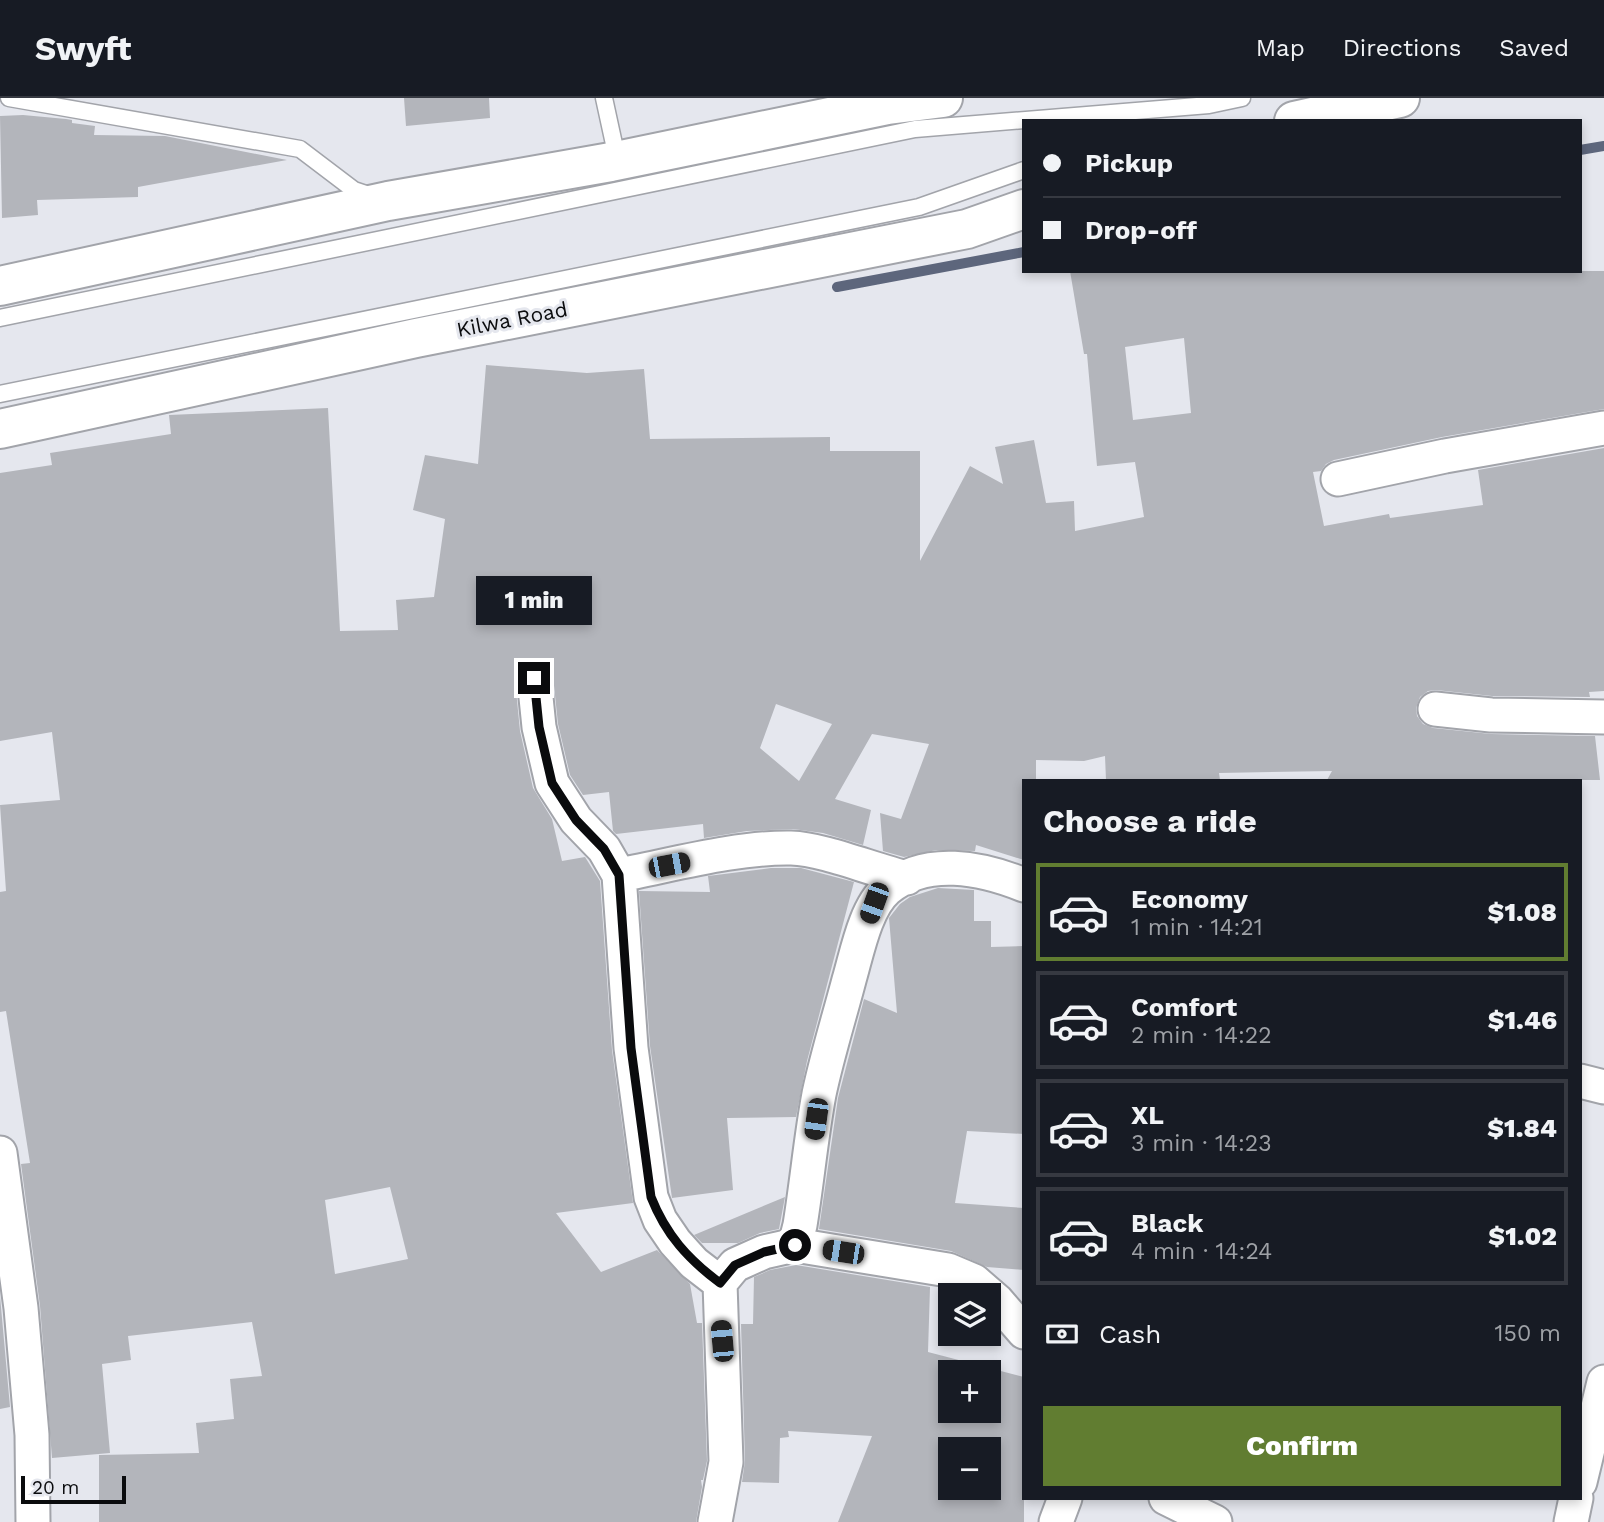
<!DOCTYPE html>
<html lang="en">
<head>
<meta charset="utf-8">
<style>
	body { margin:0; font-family:"Work Sans",sans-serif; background:#242831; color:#f1f3f6; height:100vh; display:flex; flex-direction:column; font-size:26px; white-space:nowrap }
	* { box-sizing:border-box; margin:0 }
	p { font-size:23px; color:#9ea1a6 }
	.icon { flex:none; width:38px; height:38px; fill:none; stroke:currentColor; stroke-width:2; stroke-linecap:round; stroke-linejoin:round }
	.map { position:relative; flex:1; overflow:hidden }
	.sheet { position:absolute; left:1022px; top:681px; width:560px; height:721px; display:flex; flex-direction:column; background:#171b24; border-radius:0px; box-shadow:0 4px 10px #0003 }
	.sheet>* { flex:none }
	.hud { position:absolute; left:1022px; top:21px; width:560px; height:154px; border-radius:0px; box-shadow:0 4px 10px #0003; display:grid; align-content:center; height:154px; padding:0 21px; background:#171b24 }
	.controls { position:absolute; left:938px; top:1185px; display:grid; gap:14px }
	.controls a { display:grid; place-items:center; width:63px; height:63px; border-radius:0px; background:#171b24; box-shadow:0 4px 10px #0003; font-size:35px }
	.scale { position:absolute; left:21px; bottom:18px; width:105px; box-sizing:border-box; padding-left:7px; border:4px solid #0a0b0d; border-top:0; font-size:19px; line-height:24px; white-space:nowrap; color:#0a0b0d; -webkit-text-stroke:5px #e5e7ee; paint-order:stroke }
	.end { position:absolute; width:32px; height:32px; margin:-16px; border:9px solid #0a0b0d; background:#fff; box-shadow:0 0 0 4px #fff }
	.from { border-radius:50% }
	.bubble { position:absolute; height:49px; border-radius:0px; background:#171b24; box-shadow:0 4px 10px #0003; font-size:23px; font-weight:800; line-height:49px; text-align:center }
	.car { position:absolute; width:21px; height:42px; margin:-21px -10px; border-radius:9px; box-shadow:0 0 5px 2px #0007; background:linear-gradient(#222 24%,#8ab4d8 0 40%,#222 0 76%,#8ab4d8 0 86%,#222 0) }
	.hud b { display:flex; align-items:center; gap:24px; height:66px; font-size:26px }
	.hud b+b { border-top:2px solid #363941 }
	.hud i { width:18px; height:18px; background:#f1f3f6 }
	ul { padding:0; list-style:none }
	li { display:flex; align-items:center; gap:21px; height:98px; margin:0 14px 10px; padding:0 7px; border:4px solid #363941; border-radius:0px }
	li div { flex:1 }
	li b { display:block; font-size:26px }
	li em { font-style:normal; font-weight:800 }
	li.selected { border-color:#617d31 }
	li>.icon { width:63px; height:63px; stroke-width:1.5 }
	h2 { padding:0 21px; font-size:32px; line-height:84px }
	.pay { display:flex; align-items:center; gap:18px; height:77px; padding:0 21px; font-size:26px }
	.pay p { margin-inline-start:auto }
	.primary-button { display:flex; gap:14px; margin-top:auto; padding:14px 21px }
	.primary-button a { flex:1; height:80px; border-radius:0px; background:#617d31; color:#fff; font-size:28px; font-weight:800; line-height:80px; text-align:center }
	header { display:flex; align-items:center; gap:42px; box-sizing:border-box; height:98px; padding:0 35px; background:#171b24; border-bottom:2px solid #363941 }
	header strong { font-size:33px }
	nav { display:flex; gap:38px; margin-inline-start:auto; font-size:24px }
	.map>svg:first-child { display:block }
</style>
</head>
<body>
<header>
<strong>Swyft</strong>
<nav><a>Map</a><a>Directions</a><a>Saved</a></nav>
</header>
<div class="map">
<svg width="1604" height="1424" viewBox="0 0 1604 1424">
	<rect width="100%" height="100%" fill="#e5e7ee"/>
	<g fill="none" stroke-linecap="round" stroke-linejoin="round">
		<!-- stream -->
		<path stroke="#5d667c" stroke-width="10" d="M1580,52L1604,48
			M837,189L1024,154"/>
	</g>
	<!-- building -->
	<path fill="#b3b5bb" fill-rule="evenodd" d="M404,0H489L490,20L406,28Z
		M23,17L66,21L72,22V25L95,28L94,37L165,38L287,62L138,89V99L37,102L38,117L2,120L0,18Z
		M1070,173H1604V311L1442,339L1334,362L1326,366L1321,373L1313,374L1324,428L1389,416L1390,420L1483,407L1478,372L1604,350V593L1589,594L1590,599L1492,598L1436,592L1428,593L1420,599L1416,610L1417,618L1423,626L1433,630L1491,636L1595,638L1600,682H1327L1332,673L1219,675L1220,682H1106L1105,658L1084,663L1036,662V681H1024V762L976,747L975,753L936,752L904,759L883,753L880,715L901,721L929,646L872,636L835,701L871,712L863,747L823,735L793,731L747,733L704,740L703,726L616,736L613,733L609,694L583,697L570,677L558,626L553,578L550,569L541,562L533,561L523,564L517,572L515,582L520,633L533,690L552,721L562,763L585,759L600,783L612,952L633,1105L556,1115L601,1174L657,1152L690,1186L697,1225H702L707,1363L703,1382H701L702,1389L696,1424H99V1357L199,1355L196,1325L234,1321L230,1281L262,1278L252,1224L128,1238L131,1262L102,1266L110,1355L52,1360L40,1208L21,1066L30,1065L6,913L0,914V794L6,793L0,707L60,702L52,634L0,643V375L52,367L50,355L171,336L169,317L328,310L340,533L398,532L396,502L434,499L445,421L413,412L425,357L478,366L486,267L587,275L644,271L650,341L830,339V353H920V463L970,368L1003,386L995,349L1034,342L1046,405L1074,403L1075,433L1144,419L1135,364L1097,368L1087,256H1084ZM1184,240L1191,315L1133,322L1125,249ZM776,606L832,626L799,683L760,650ZM390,1089L408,1161L335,1176L325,1102Z
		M771,770H801L854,784L807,963L796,1019L727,1020L733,1092L672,1100L650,948L639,793L710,794L708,778Z
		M938,790L974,792V823H991V849L1024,848V1036L967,1033L955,1105L1024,1110V1172L987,1169L951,1153L819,1131L838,1000L864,901L897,915L889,820L900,806L910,799Z
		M785,1099L779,1131L760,1135L738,1145H702L694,1137Z
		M796,1167L930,1189L928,1254L1024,1279V1424H838L872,1338L788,1333L789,1339L780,1340L779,1385L742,1384L745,1363L741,1226H753L754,1179L770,1172ZM950,1274H989V1312H950ZM950,1351H989V1390H950Z
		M0,1198L10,1309L0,1311Z"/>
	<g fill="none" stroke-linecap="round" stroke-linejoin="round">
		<!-- lane casing -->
		<g stroke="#a2a4aa" stroke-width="19">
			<path id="lane" d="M9,0L300,51L354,92L372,98
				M604,0L614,46L611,64
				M0,220L915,31L1209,7L1242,0
				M0,296L919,109L1024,72"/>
		</g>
		<!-- street casing -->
		<g stroke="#a2a4aa" stroke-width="37">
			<path id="street" d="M1338,381L1445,358L1604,330
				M534,580L539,629L552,685L576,722L604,751L619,777L631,950L651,1099L660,1122L675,1144L694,1165L720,1185
				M1435,611L1491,617L1604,619
				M619,777C672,767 737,749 791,750C824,751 873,772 907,780
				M1580,983L1604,989
				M0,1055L21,1210L32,1337L33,1424
				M795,1147L948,1172L974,1183L997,1203L1024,1234
				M1580,1384L1604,1284
				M1166,1400L1215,1424
				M715,1424L726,1364L720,1185L735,1167L764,1154L795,1147L800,1127C807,1084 811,1039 819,996C827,958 839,920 849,882C857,855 865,810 887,791C926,758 982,770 1024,787
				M1056,1424L1065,1400
				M1571,1424L1576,1400"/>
		</g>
		<!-- highway casing -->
		<g stroke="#a2a4aa" stroke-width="42">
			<path id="highway" d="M1294,23L1400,0
				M0,188L388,103L611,64L888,7L943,0
				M0,331L416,240L967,131L1024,111"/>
		</g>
		<!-- lane -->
		<use href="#lane" stroke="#fff" stroke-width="16"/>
		<!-- street -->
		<use href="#street" stroke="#fff" stroke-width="33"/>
		<!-- highway -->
		<use href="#highway" stroke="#fff" stroke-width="38"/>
	</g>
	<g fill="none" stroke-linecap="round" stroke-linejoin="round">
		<!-- route -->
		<path stroke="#0a0b0d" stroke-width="9" d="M534,580L539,629L552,685L576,722L604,751L619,777L631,950L651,1099C666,1137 688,1161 720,1185L735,1167L764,1154L795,1147"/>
	</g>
	<g text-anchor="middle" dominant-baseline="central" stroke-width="6" stroke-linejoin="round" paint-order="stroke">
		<!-- street labels -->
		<g font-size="21" fill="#0a0b0d" stroke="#e5e7ee">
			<text transform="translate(512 221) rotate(-11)">Kilwa Road</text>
		</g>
	</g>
</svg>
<div class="controls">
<a><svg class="icon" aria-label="layers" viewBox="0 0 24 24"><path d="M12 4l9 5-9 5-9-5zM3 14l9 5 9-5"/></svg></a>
<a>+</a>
<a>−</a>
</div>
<div class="scale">20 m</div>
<i class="end from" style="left:795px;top:1147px"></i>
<i class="end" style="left:534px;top:580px"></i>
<div class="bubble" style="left:476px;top:478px;width:116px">1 min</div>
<i class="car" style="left:669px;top:767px;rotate:79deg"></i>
<i class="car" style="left:874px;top:805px;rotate:200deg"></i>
<i class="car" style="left:816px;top:1021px;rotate:188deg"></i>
<i class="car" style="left:843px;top:1154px;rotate:279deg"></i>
<i class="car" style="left:722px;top:1243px;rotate:355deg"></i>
<div class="hud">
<b><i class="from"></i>Pickup</b>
<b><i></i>Drop-off</b>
</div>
<section class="sheet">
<h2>Choose a ride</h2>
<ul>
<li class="selected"><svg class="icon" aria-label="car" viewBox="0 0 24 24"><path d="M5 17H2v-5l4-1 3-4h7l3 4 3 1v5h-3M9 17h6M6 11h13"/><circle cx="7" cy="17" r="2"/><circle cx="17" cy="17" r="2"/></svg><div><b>Economy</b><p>1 min · 14:21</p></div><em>$1.08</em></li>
<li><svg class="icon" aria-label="car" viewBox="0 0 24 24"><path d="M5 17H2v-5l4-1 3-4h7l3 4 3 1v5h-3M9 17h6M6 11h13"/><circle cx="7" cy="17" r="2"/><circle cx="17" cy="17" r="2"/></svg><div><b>Comfort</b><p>2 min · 14:22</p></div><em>$1.46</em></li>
<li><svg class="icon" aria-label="car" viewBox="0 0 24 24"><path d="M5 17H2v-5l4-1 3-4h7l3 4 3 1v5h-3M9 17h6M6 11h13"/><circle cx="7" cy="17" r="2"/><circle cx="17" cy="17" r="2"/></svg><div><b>XL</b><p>3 min · 14:23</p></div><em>$1.84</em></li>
<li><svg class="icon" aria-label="car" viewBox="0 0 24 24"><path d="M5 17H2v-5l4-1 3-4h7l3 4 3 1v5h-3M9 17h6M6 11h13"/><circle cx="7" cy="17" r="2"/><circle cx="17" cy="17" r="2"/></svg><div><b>Black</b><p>4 min · 14:24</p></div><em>$1.02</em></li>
</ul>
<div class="pay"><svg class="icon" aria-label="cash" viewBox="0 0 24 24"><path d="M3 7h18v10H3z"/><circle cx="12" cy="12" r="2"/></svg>Cash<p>150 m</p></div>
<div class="primary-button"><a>Confirm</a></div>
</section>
</div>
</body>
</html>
